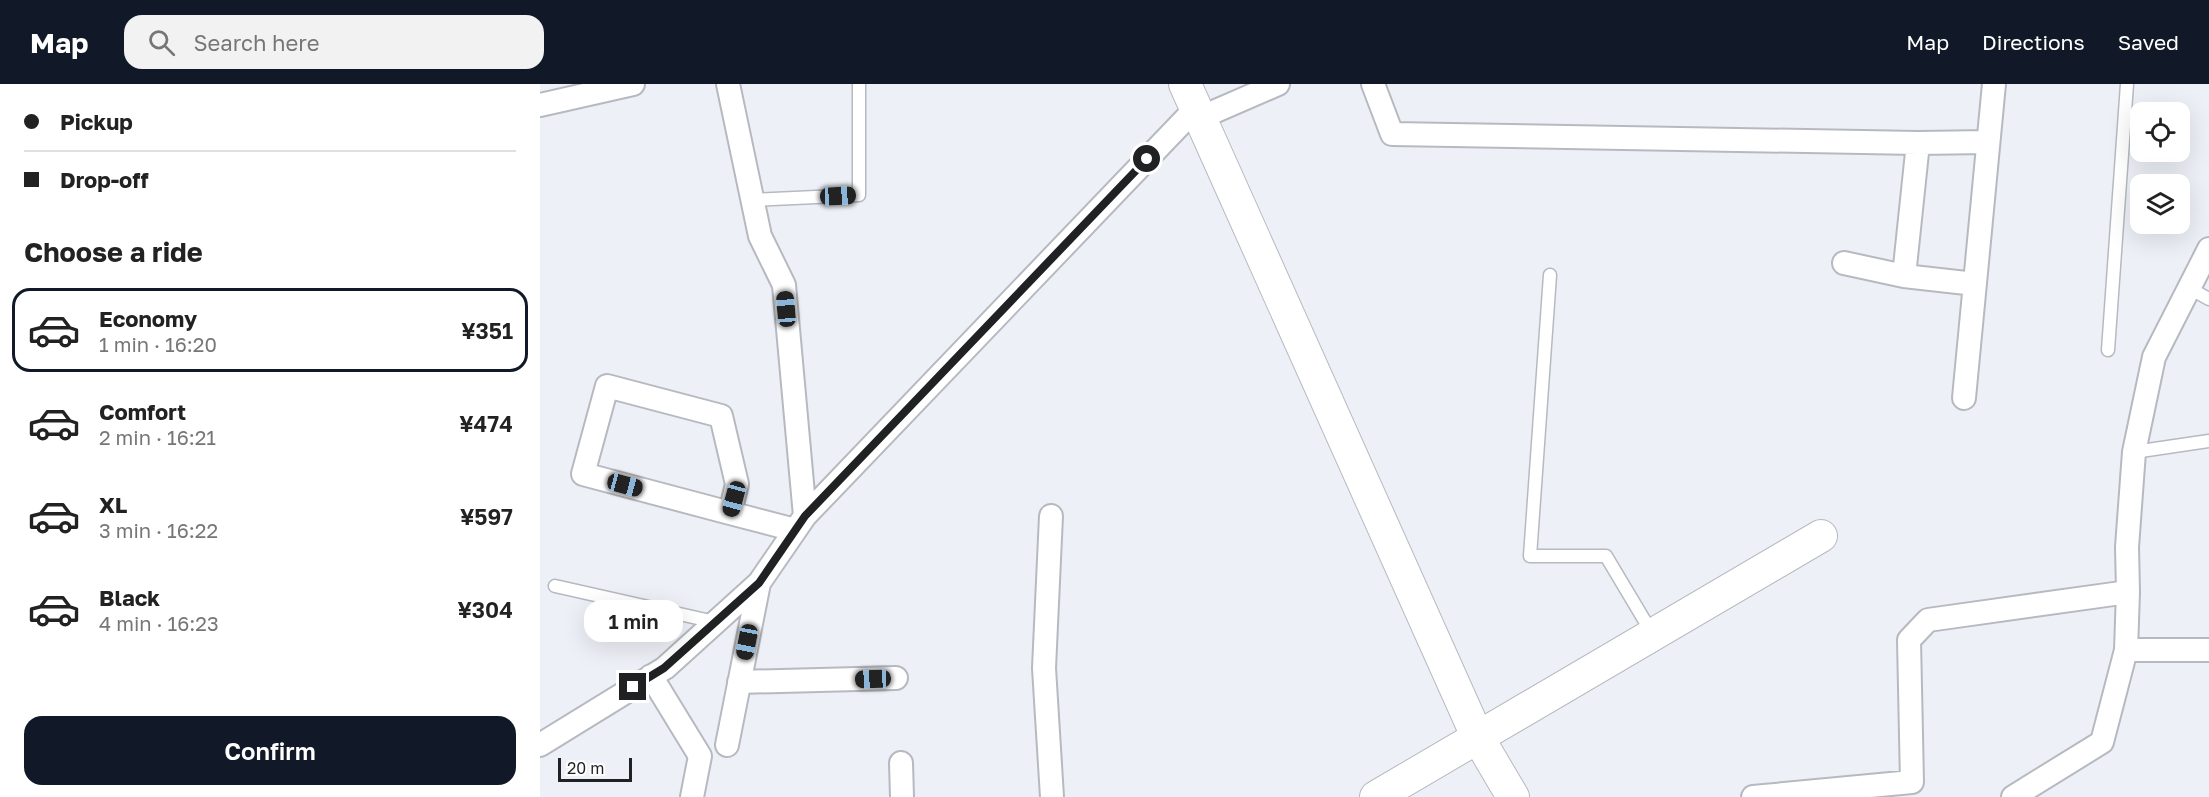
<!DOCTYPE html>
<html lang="en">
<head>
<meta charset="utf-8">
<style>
	body { margin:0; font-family:"Golos Text",sans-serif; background:#f2f2f2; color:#222; height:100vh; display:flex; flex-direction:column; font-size:22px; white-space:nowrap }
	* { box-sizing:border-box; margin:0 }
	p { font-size:20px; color:#767676 }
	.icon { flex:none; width:33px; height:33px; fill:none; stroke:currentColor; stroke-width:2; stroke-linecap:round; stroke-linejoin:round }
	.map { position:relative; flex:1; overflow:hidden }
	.drawer { display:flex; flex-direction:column; background:#fff; width:540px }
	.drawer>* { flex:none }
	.banner { display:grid; align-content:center; height:132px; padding:0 24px; background:#fff }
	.tools { position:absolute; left:1590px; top:18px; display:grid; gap:12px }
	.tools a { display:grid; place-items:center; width:60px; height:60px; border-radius:12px; background:#fff; box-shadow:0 6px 24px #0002; font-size:30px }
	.scale { position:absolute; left:18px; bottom:15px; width:74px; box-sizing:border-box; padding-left:6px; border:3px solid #1f2123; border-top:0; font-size:16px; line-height:21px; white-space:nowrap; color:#1f2123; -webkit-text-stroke:4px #fefefe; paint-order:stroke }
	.end { position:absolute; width:27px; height:27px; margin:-14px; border:8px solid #1f2123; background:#fff; box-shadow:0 0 0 3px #fff }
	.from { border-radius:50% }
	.bubble { position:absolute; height:42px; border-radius:18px; background:#fff; box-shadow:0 6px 24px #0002; font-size:20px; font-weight:600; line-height:42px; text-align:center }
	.car { position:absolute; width:18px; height:36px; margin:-18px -9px; border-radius:8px; box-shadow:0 0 4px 2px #0007; background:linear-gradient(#222 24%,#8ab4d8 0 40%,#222 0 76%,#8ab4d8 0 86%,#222 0) }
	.banner b { display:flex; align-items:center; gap:21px; height:57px; font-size:22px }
	.banner b+b { border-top:2px solid #e0e0e0 }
	.banner i { width:15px; height:15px; background:#222 }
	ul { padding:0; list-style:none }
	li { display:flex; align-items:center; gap:18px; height:84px; margin:0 12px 9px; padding:0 12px; border:3px solid transparent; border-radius:18px }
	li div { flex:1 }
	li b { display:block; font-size:22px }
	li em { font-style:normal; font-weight:600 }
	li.on { border-color:#111827 }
	li>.icon { width:54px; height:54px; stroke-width:1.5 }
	h2 { padding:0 24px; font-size:27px; line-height:72px }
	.primary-button { display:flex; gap:12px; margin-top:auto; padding:12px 24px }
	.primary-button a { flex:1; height:69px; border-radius:18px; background:#111827; color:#fff; font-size:24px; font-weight:600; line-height:69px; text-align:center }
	header { display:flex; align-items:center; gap:36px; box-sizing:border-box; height:84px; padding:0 30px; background:#111827; color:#fff }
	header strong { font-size:28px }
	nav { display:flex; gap:33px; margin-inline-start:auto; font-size:21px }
	.search { width:420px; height:54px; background:#f2f2f2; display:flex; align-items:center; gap:15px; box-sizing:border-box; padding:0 21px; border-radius:18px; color:#767676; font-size:22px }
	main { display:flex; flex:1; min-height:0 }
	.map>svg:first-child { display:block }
</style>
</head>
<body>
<header>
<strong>Map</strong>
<div class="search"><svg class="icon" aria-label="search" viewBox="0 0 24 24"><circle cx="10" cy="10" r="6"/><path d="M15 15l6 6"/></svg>Search here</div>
<nav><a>Map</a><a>Directions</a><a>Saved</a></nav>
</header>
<main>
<section class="drawer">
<div class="banner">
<b><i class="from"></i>Pickup</b>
<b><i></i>Drop-off</b>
</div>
<h2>Choose a ride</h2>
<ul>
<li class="on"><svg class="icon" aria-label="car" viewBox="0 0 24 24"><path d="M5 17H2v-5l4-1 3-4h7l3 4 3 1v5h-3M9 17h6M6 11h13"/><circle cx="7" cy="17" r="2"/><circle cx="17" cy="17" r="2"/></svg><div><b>Economy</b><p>1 min · 16:20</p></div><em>¥351</em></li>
<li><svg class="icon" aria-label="car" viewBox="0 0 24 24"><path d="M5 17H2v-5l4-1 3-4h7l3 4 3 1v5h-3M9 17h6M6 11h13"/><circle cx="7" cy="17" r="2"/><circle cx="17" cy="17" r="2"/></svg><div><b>Comfort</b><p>2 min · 16:21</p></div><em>¥474</em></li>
<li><svg class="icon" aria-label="car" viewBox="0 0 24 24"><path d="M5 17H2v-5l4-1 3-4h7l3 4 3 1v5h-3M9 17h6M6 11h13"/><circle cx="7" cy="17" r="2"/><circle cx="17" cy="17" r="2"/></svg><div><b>XL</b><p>3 min · 16:22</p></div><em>¥597</em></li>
<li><svg class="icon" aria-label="car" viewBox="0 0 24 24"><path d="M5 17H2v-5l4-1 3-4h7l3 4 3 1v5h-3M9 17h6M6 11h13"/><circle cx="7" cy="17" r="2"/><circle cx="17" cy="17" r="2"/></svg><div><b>Black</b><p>4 min · 16:23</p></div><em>¥304</em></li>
</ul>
<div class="primary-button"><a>Confirm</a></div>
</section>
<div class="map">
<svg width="1669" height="713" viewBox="0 0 1669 713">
	<rect width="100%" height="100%" fill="#edf1f7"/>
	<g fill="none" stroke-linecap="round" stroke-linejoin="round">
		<!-- lane casing -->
		<g stroke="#b6bac0" stroke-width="15">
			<path id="lane" d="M213,116L319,111V0
				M1010,191L990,472H1066L1112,549
				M1649,204L1669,215
				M1568,266L1587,0
				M1594,368L1669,357
				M15,502L175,538"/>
		</g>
		<!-- street casing -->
		<g stroke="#b6bac0" stroke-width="26">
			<path id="street" d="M188,0L220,152L244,201L265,432
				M833,0L852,50L1378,59
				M0,21L93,0
				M662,33L738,0
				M1304,179L1364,192L1435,200
				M1364,192L1378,59L1448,58
				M1424,314L1454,0
				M190,429L43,390L67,302L181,332L197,400L190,429L255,446
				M511,432L504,584L512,713
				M1588,508L1587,463L1594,368L1614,273L1669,165
				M1586,566H1669
				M111,592L160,672L152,713
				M199,598L356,594
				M0,661L125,584L219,499L265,432L656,24
				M187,661L219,499
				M361,679L362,713
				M1213,713L1372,698L1369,556L1388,536L1588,508L1586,566L1562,658L1473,713"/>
		</g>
		<!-- secondary casing -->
		<g stroke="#b6bac0" stroke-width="34">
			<path id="secondary" d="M645,0L937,652L973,713
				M836,713L1281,452"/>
		</g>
		<!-- lane -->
		<use href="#lane" stroke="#fff" stroke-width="12"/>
		<!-- street -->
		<use href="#street" stroke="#fff" stroke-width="22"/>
		<!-- secondary -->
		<use href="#secondary" stroke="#fff" stroke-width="32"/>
	</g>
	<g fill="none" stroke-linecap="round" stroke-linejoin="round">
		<!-- route -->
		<path stroke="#1f2123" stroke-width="8" d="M93,603L124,584L219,499L265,432L607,75"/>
	</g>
</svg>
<div class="tools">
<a><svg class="icon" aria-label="locate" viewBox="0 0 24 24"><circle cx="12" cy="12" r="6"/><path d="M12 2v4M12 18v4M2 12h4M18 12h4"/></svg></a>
<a><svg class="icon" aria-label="layers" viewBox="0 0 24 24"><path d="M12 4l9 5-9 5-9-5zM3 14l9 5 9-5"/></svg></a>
</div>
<div class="scale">20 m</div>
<i class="end from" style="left:607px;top:75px"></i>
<i class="end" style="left:93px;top:603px"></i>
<div class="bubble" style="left:44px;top:516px;width:99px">1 min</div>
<i class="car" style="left:298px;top:112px;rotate:87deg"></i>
<i class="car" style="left:246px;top:225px;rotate:355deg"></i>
<i class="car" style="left:85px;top:401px;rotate:105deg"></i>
<i class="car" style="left:194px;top:415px;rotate:195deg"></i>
<i class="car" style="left:207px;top:558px;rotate:191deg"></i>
<i class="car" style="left:333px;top:595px;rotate:268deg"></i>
</div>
</main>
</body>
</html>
